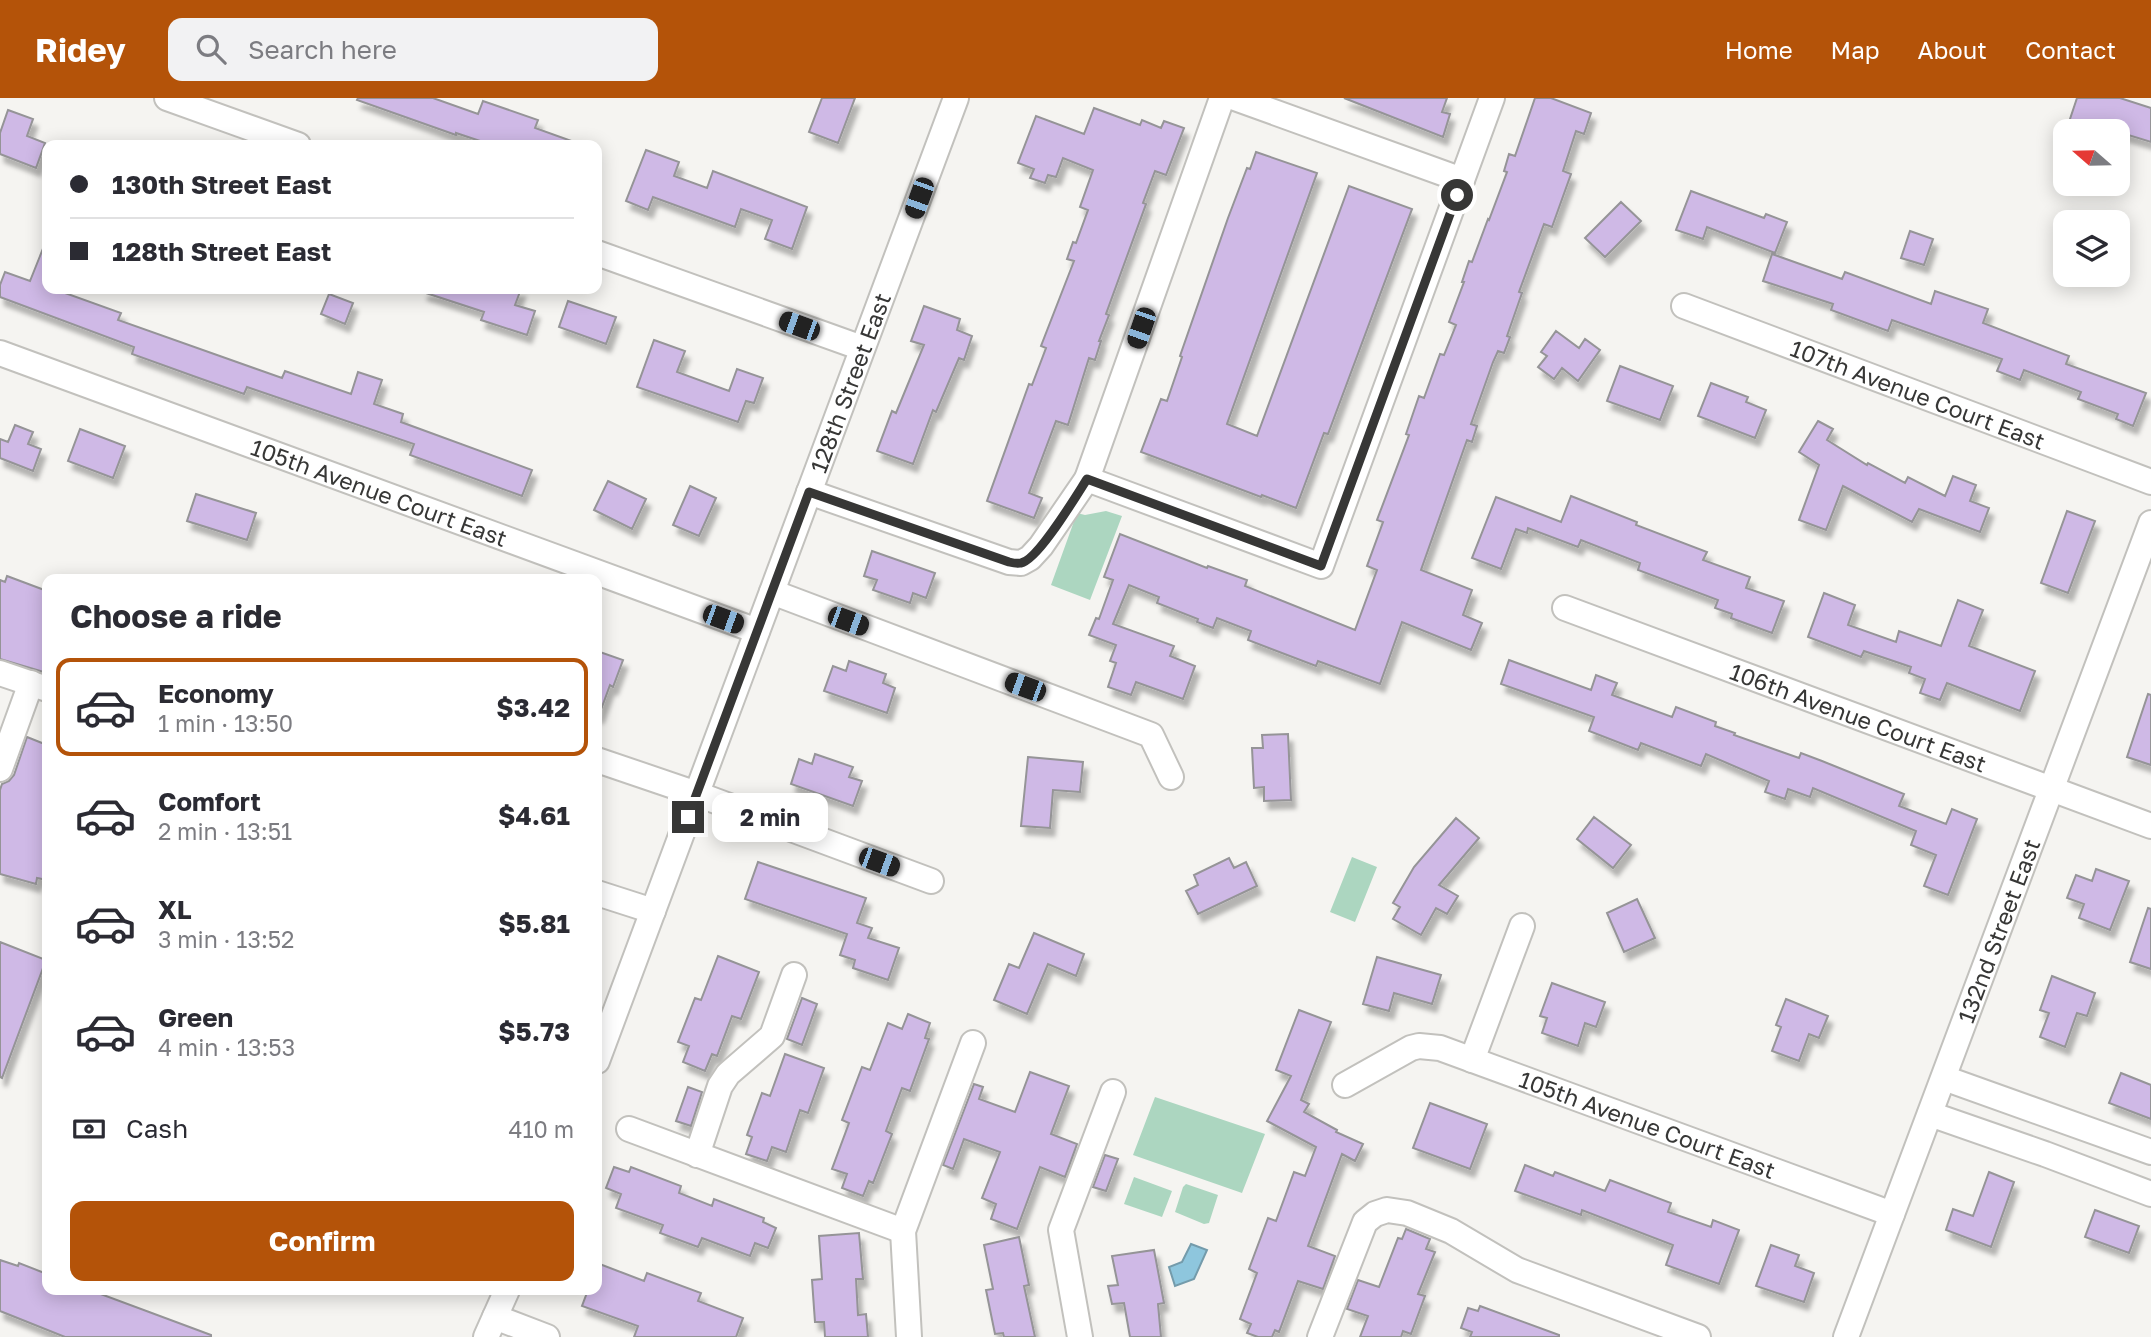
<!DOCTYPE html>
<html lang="en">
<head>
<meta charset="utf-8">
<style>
	body { margin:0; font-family:"Golos Text",sans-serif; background:#f2f2f3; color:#2b2b33; height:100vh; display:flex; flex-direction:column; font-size:26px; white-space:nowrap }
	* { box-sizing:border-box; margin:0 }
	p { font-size:23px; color:#7c7c81 }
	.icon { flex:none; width:38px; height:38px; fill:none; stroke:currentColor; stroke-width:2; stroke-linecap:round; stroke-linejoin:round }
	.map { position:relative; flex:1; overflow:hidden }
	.panel { position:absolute; left:42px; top:476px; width:560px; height:721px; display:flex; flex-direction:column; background:#fff; border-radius:14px; box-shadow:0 4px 18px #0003 }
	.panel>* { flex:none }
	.guide { position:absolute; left:42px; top:42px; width:560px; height:154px; border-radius:14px; box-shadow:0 4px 18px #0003; display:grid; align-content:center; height:154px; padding:0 28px; background:#fff }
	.needle { width:46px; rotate:290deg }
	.fabs { position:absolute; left:2053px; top:21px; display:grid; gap:14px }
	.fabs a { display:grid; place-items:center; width:77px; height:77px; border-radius:14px; background:#fff; box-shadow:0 4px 18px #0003; font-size:35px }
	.end { position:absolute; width:32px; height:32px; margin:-16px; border:9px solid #373736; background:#fff; box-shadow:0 0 0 4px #fff }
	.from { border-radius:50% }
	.bubble { position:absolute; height:49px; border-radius:14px; background:#fff; box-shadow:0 4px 18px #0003; font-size:23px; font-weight:700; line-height:49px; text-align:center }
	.car { position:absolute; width:21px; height:42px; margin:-21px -10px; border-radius:9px; box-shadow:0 0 5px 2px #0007; background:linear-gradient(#222 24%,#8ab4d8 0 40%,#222 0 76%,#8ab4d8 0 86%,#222 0) }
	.guide b { display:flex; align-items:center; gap:24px; height:66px; font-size:26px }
	.guide b+b { border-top:2px solid #e1e1e2 }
	.guide i { width:18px; height:18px; background:#2b2b33 }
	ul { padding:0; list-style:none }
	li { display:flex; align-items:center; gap:21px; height:98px; margin:0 14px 10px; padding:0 14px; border:4px solid transparent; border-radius:14px }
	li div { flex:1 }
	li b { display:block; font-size:26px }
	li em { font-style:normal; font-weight:700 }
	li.current { border-color:#b45309 }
	li>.icon { width:63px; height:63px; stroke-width:1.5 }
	h2 { padding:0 28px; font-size:32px; line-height:84px }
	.pay { display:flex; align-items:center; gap:18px; height:77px; padding:0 28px; font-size:26px }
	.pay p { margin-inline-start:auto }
	.action { display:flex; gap:14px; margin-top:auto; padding:14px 28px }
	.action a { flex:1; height:80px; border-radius:14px; background:#b45309; color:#fff; font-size:28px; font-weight:700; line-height:80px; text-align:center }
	header { display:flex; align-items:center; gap:42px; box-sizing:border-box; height:98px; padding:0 35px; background:#b45309; color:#fff }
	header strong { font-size:33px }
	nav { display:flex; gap:38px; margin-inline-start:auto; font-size:24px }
	.search { width:490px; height:63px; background:#f2f2f3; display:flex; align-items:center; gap:18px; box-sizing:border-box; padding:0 24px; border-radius:14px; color:#7c7c81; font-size:26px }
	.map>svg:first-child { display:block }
</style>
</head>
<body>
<header>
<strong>Ridey</strong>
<div class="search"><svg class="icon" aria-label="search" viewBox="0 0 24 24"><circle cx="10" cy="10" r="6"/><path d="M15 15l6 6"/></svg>Search here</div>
<nav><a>Home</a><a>Map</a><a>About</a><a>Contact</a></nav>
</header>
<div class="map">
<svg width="2151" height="1239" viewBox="0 0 2151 1239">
	<defs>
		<filter id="shadow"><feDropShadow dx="4.5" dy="8" stdDeviation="2" flood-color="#0004"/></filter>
	</defs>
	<rect width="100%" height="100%" fill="#f5f4f1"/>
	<!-- green -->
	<path fill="#acd6c0" d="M1106,413L1122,418L1090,502L1051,487L1077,415L1085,417Z
		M1352,759L1377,769L1355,824L1330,814Z
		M1155,999L1265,1036L1242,1095L1133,1057Z
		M1134,1079L1172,1093L1162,1119L1124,1106Z
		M1186,1086L1218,1097L1209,1125L1204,1126L1175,1114L1183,1089Z"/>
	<!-- water -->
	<path fill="#8ec6dd" stroke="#749bab" stroke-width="2" d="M1191,1146L1207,1152L1194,1181L1175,1188L1169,1169L1182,1164Z"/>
	<!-- building -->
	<path fill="#cfb9e6" stroke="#959497" stroke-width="2" filter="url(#shadow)" d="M358,0H433L478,16L483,3L538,22L535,30L577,45V47H492L456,35V37L357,2Z
		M822,0H855L838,45L809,34Z
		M1344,0H1447L1442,14L1450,16L1443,39Z
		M1535,0H1551L1591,15L1584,36L1576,33L1563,73L1571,76L1552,129L1544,126L1519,194L1522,195L1507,238L1510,239L1504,255L1498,253L1493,264L1471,326L1477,328L1472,344L1467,342L1421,472L1472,492L1463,517L1482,525L1471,552L1402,524L1380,586L1318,563L1316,568L1248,542L1251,533L1217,520L1213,530L1197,524L1198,521L1157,505L1159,499L1129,487L1113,526L1174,548L1170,558L1195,568L1183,601L1136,584L1131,597L1108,589L1116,565L1110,563L1116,547L1089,537L1096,520L1099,521L1113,482L1104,479L1120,436L1207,470L1208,468L1247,482L1245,488L1355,532L1377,472L1367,468L1383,424L1377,422L1409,337L1406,336L1419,298L1424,300L1440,256L1444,257L1456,227L1449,224L1464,184H1462L1469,163L1472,164L1488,121L1489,122L1507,74L1504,73L1509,56L1515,58Z
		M2077,0H2120L2151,10V44L2099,28L2097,33H2066Z
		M1094,10L1140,27L1142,22L1161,30L1164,23L1184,30L1166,77L1155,73L1143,105L1146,106L1106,216L1109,217L1099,243H1101L1095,262L1089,260L1068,327L1056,323L1029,395L1042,400L1034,420L987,403L1029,286L1032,287L1046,250L1041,248L1074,163L1067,161L1073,144L1076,145L1088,112L1080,109L1093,72L1063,60L1056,79L1048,77L1045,85L1030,80L1034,71L1018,65L1036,18L1084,36Z
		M8,12L33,21L27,38L45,45L36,70L0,56V35Z
		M646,52L679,64L674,78L707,90L713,73L807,109L792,151L765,141L772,122L741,111L735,129L653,99L648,112L626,103Z
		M1256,54L1317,75L1227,326L1257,338L1349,88L1412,111L1328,336L1324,335L1296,410L1262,397L1261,399L1141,354L1161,301L1167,303L1182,259L1180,258L1228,120L1247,70L1250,71Z
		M1691,93L1764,120L1766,116L1787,124L1775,155L1707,129L1703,141L1676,132Z
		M1621,104L1641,123L1605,159L1585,140Z
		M1910,133L1933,141L1924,167L1901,160Z
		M46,143L47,191H54L121,215L118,222L282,280L285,273L351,296L358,274L382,282L374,306L403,316L401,324L532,372L522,398L410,357L414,346L247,289L244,296L196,279L132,256L134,249L0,199V187L5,174L30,183Z
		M1772,156L1842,181L1845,174L1931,206L1935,193L1988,211L1983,225L2069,258L2066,266L2146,295L2133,328L2116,321L2118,316L2078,301L2081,294L2024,272L2020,282L1997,273L2002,261L1892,222L1888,233L1831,212L1833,206L1763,183Z
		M424,191H521L515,207L535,213L527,237L481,222L484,214L423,194Z
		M329,196L353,205L345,226L321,216Z
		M568,203L616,219L606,246L559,229Z
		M924,208L960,221L957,232L972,238L964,262L959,260L936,314L933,312L913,366L877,353L892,313L896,315L924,247L911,243Z
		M1556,233L1579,250L1585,241L1600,252L1578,283L1562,270L1554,281L1538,269L1547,258L1541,254Z
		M654,242L685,253L677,274L729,293L737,271L763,280L754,305L746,303L738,324L637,289Z
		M1620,268L1673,288L1660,322L1607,303Z
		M1711,285L1748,299L1746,304L1766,312L1755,340L1698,318Z
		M1818,323L1833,331L1827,342L1867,367L1868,365L1905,385L1908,379L1945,398L1953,378L1976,387L1970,403L1989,410L1980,434L1919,411L1912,424L1843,388L1826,432L1799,422L1819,367L1799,354Z
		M15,327L33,334L28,346L41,351L33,373L0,360V341L8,344Z
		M80,331L125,348L113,380L68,363Z
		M608,383L646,401L632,431L594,412Z
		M690,388L716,400L699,438L673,427Z
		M196,396L256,415L247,442L187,423Z
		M1571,398L1637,424L1636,427L1707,454L1703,462L1750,479L1746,490L1784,503L1772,535L1731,520L1732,516L1715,510L1718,502L1638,472L1640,465L1581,442L1578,449L1528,430L1527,435L1516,431L1501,471L1472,460L1496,399L1561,424Z
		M2067,413L2095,423L2068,495L2041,485Z
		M872,453L935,475L926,500L913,495L910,505L873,492L877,482L864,478Z
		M7,478L47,493V575L0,561V482L5,484Z
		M1824,495L1855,507L1848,527L1896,544L1899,533L1941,548L1958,502L1983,512L1969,548L2035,573L2020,613L1947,585L1940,602L1920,595L1925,581L1909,575L1911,569L1864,553L1861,559L1808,539Z
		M597,553L623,562L613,589L610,587L599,617H597Z
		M1509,562L1591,592L1596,577L1617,585L1612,597L1672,619L1676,609L1716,624L1715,628L1735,635L1734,637L1799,660L1801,655L1822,663L1904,696L1899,708L1946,726L1952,711L1977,721L1948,797L1924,788L1936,757L1911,747L1916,733L1813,690L1810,699L1788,691L1785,701L1765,694L1769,683L1706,656L1701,668L1641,645L1638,652L1589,633L1594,619L1501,586Z
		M849,563L886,576L883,585L895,590L887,615L824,593L833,568L846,573Z
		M2148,596L2151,597V667L2127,659Z
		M1288,636L1291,702L1264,703V689L1254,690L1252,650H1263L1262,637Z
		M27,639L47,647V782L37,780L36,786L0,776V692L2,686L9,683L14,677Z
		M815,656L853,669L849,679L862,683L853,708L791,686L799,661L812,666Z
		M1028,659L1083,664L1080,694L1053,692L1050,730L1021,728Z
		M1594,719L1631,747L1613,770L1577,741Z
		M1456,720L1479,740L1439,787L1458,798L1447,816L1436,810L1421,837L1393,821L1400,809L1393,805L1414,769Z
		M1229,760L1234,770L1246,764L1257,788L1198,816L1186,793L1198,787L1194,777Z
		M758,764L866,800L857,825L872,830L868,840L899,850L888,882L853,870L855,862L840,857L847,836L745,801Z
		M2096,771L2129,783L2110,832L2079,820L2084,806L2067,800L2076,777L2092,783Z
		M1637,801L1655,840L1624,854L1607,815Z
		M2148,810L2151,811V871L2130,864Z
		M1034,835L1084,856L1076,878L1048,866L1027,916L994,902L1009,866L1019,870Z
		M0,844L46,862L2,980L0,979Z
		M718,858L759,874L741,921L732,918L717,958L712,956L705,973L683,964L689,948L678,944L695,900L701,902Z
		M1377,859L1441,877L1432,906L1394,895L1389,913L1363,906Z
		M2052,878L2095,895L2087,918L2077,915L2065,949L2040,939L2049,915L2040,912Z
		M1552,885L1605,904L1596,929L1585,925L1578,948L1542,935L1547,920L1540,918Z
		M802,900L817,906L802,947L787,941Z
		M1786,901L1828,918L1819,940L1809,936L1799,963L1772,953L1781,929L1776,927Z
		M1299,912L1331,924L1301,1002L1309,1006L1304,1014L1337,1032L1336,1034L1363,1046L1355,1063L1342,1056L1308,1148L1335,1158L1323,1191L1298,1183L1279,1234L1275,1232L1272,1239H1258L1247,1235L1251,1226L1240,1221L1257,1175L1249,1171L1268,1120L1276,1123L1294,1074L1305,1078L1316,1049L1267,1023L1291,978L1276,972Z
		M908,916L930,925L925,940L929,941L910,993L902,990L886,1033L892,1036L873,1085L869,1083L863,1098L842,1090L847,1076L832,1071L849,1025L842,1022L862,969L870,972L888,925L902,931Z
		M785,956L824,970L808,1015L800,1012L786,1054L772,1049L767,1063L746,1056L752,1039L747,1037L762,995L770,998Z
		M1030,974L1069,988L1051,1036L1077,1046L1065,1079L1040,1069L1017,1131L991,1121L996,1106L982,1100L1000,1054L964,1041L953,1071L943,1067L974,986L983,989L979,1001L1015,1014Z
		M2121,975L2151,987V1021L2109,1005Z
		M688,989L702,994L691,1028L676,1023Z
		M1430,1005L1487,1026L1470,1071L1413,1050Z
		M1105,1057L1118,1061L1106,1093L1093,1089Z
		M1525,1067L1553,1078L1555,1074L1605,1093L1610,1082L1671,1105L1668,1114L1711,1129L1713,1122L1739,1132L1719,1186L1666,1167L1673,1147L1582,1112L1581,1117L1515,1093Z
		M614,1069L629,1074L631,1069L681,1088L679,1095L712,1108L714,1101L764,1120L763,1124L776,1130L768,1150L755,1145L750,1158L702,1140L698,1149L660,1135L663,1127L616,1110L621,1096L606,1090Z
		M1989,1074L2014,1084L1991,1149L1946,1132L1953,1111L1973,1118Z
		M2095,1112L2139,1128L2129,1155L2085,1139Z
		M1406,1131L1430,1141L1426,1151L1435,1154L1418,1196L1425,1198L1411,1236L1403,1233L1401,1239H1360L1368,1218L1347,1211L1358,1182L1379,1189L1398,1140L1402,1141Z
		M859,1135L863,1181H856L858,1217L866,1216L868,1239H825L824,1224H815L812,1182L822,1181L819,1138Z
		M1019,1139L1029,1187L1024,1188L1035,1239H1004L1003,1235L995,1236L986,1192L993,1191L984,1147Z
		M1771,1147L1799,1157L1795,1168L1814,1175L1804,1204L1756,1188Z
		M1154,1152L1164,1205L1158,1206L1161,1239H1130L1124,1205L1112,1206L1108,1188L1118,1187L1112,1158Z
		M0,1162L18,1168L19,1165L47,1176V1192H90L211,1237V1239H65L0,1213Z
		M597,1165L644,1183L647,1175L701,1195L698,1203L743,1220L736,1239H634L638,1228L582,1208L588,1192H597Z
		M1480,1208L1559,1237V1239H1470L1472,1234L1461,1230L1468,1210L1478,1213Z"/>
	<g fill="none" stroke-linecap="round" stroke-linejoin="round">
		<!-- minor casing -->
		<g stroke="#c2c1bd" stroke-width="28">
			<g id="minor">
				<path d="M167,0L298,47"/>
				<path d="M1235,0L1462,82"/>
				<path d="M597,155L862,250"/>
				<path id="s1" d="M1684,208L2151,384"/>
				<path id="s2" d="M0,255L757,533"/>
				<path d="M1087,381L1321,468L1492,0"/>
				<path d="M809,394L1009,464L1021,465L1030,460L1041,448L1087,381L1222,0"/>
				<path d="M772,494L1151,637L1171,679"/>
				<path id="s3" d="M1565,510L2151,728"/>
				<path d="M0,575L47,591"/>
				<path d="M597,662L697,696L931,783"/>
				<path d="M0,671L31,585"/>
				<path d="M597,795L653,813"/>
				<path d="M1472,962L1522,828"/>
				<path id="s4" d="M597,963L956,0"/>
				<path d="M1944,980L2151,1054"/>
				<path id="s5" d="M1345,987L1411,950L1419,948L1440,950L1892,1116"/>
				<path d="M1930,1016L2045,1056L2151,1096"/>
				<path d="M629,1031L903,1133"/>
				<path d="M697,1057L720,988L728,976L772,938L794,877"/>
				<path d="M495,1219L547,1239"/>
				<path d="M486,1239L507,1192"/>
				<path d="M909,1239L903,1133L973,945"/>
				<path d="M1080,1239L1061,1132L1113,994"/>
				<path d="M1320,1239L1365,1124L1375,1116L1387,1112L1407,1115L1451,1133L1517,1172L1698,1239"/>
				<path id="s6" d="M1846,1239L2151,425"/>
			</g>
		</g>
		<!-- minor -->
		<use href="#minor" stroke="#fff" stroke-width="24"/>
	</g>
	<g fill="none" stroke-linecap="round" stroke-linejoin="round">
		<!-- route -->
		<path stroke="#373736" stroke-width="9" d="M688,719L809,394L1009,464C1013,465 1017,466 1021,465C1038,462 1076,398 1087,381L1321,468L1457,97"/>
	</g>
	<g text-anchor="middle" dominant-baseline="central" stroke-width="7" stroke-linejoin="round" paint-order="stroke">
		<!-- street labels -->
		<g font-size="23" fill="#373736" stroke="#f5f4f1">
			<text stroke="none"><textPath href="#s4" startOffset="724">128th Street East</textPath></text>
			<text stroke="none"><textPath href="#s1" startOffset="250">107th Avenue Court East</textPath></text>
			<text stroke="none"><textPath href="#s2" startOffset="404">105th Avenue Court East</textPath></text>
			<text stroke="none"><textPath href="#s3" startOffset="313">106th Avenue Court East</textPath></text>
			<text stroke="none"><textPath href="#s6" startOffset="434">132nd Street East</textPath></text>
			<text stroke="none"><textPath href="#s5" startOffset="326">105th Avenue Court East</textPath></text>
		</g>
	</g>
</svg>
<div class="fabs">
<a><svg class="needle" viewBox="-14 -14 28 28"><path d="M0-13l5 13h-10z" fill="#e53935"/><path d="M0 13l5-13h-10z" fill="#7c7c81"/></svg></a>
<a><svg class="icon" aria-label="layers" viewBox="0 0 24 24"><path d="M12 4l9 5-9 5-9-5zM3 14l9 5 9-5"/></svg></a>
</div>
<i class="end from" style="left:1457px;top:97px"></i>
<i class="end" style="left:688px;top:719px"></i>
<div class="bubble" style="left:712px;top:695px;width:116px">2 min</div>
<i class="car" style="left:919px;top:100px;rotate:200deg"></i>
<i class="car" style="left:799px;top:228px;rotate:290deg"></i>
<i class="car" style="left:1141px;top:230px;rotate:199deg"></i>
<i class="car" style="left:723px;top:521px;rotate:110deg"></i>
<i class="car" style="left:848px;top:523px;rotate:110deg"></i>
<i class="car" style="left:1025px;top:589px;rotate:290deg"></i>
<i class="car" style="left:879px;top:764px;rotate:110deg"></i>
<div class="guide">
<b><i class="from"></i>130th Street East</b>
<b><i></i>128th Street East</b>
</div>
<section class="panel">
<h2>Choose a ride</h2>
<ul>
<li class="current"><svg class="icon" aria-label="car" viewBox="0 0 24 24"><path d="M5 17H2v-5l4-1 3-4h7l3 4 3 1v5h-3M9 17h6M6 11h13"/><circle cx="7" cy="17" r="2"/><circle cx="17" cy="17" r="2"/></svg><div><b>Economy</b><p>1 min · 13:50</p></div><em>$3.42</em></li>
<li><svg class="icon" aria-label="car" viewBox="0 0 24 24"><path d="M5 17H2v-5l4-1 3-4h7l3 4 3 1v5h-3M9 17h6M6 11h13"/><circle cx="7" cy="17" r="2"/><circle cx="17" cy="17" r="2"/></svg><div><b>Comfort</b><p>2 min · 13:51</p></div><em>$4.61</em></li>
<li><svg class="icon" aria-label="car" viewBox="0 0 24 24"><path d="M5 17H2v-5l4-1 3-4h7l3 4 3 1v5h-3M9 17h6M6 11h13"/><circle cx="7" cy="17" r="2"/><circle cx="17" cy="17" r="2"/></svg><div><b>XL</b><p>3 min · 13:52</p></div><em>$5.81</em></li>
<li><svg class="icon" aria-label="car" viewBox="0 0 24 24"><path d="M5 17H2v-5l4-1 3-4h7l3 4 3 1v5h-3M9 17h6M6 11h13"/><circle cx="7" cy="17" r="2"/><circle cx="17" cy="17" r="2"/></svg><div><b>Green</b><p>4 min · 13:53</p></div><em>$5.73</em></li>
</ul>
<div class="pay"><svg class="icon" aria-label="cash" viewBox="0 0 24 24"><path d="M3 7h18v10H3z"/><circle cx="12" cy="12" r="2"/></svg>Cash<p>410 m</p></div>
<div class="action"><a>Confirm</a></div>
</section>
</div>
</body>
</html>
